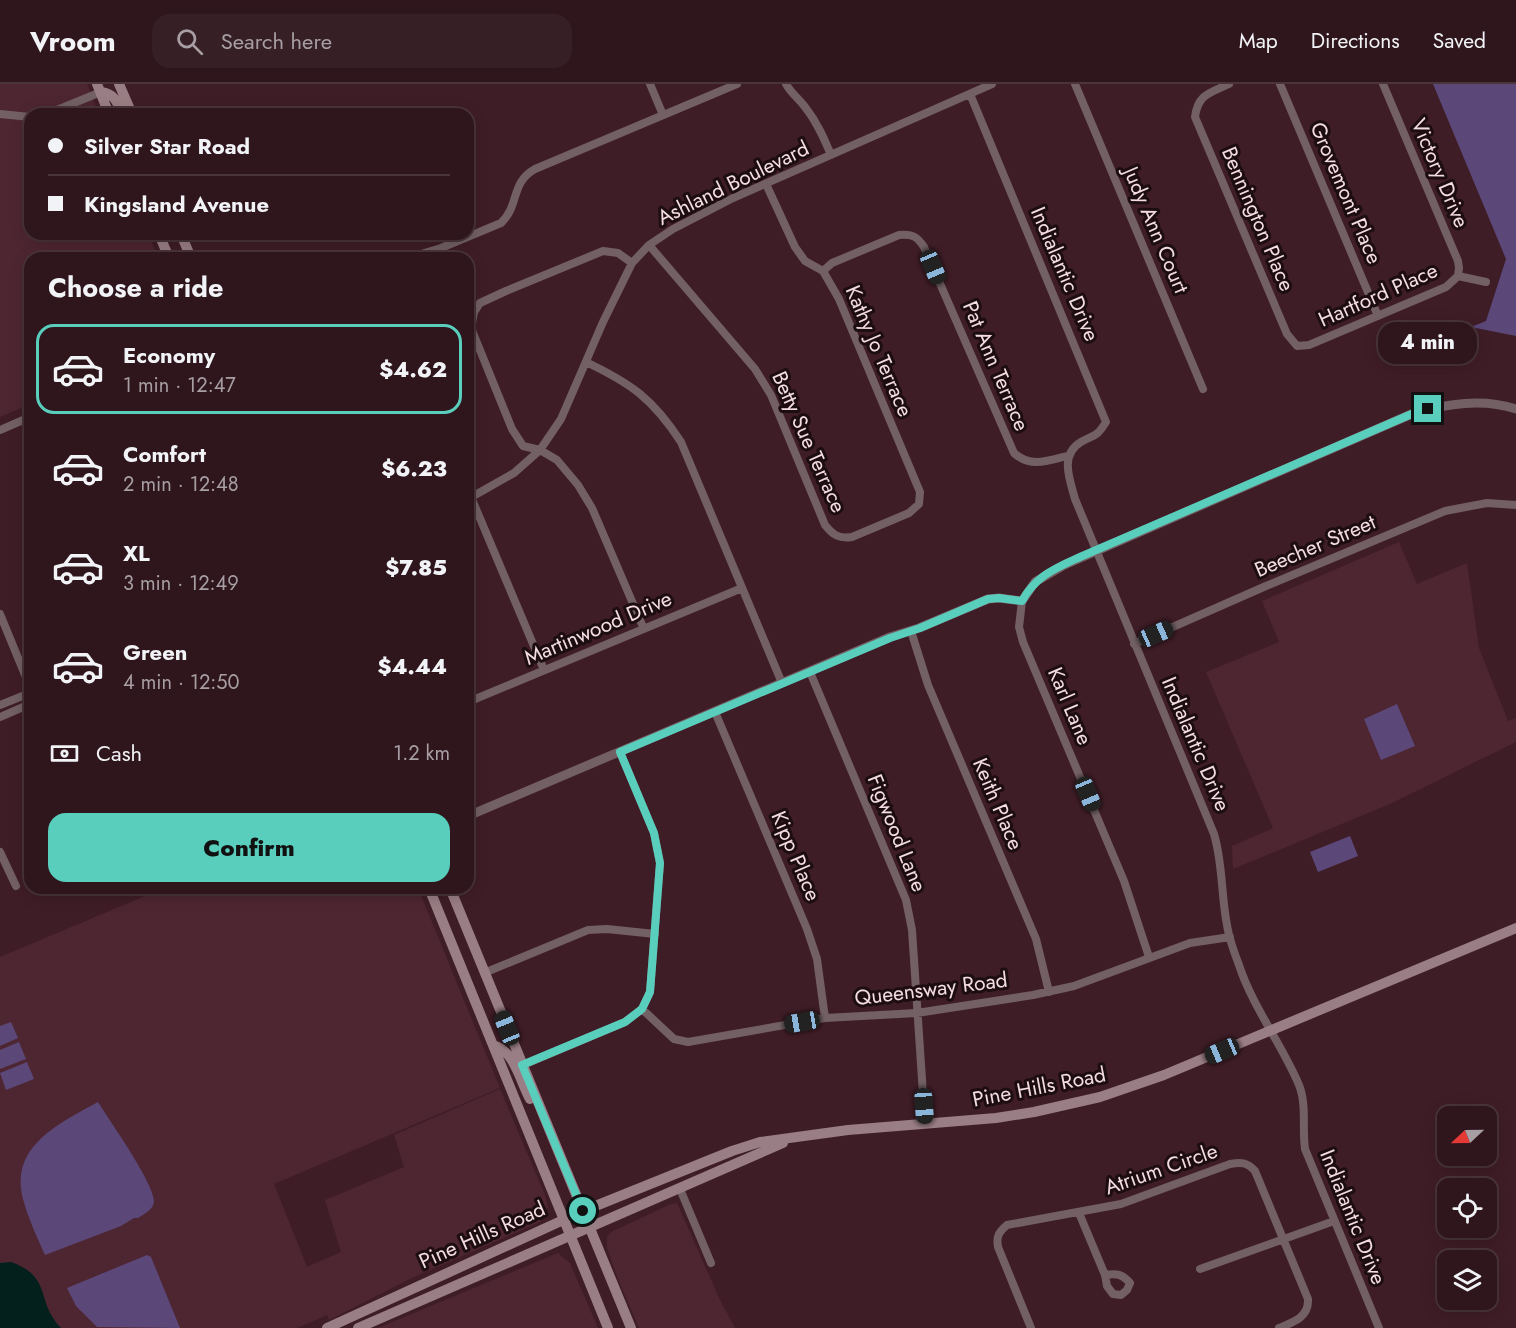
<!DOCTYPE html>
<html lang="en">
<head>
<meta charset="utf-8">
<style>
	body { margin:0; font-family:Jost,sans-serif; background:#371f26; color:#f1f3f6; height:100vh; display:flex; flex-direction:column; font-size:22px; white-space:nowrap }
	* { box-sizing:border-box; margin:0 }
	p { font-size:20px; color:#a79fa4 }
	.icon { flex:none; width:33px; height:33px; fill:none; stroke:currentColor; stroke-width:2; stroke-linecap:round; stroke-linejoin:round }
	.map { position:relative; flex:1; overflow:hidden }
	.drawer { position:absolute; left:24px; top:168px; width:450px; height:642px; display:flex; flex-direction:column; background:#2f161d; border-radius:18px; box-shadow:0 3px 15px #0003,0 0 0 2px #4a353b }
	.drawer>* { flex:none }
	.banner { position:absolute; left:24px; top:24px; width:450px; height:132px; border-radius:18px; box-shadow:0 3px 15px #0003,0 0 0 2px #4a353b; display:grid; align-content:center; height:132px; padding:0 24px; background:#2f161d }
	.needle { width:39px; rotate:248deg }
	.fabs { position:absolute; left:1437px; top:1022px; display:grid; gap:12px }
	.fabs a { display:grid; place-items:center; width:60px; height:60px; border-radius:12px; background:#2f161d; box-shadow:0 3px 15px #0003,0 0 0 2px #4a353b; font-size:30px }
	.end { position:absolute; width:27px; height:27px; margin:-14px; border:8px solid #5acebd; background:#111; box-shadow:0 0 0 3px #111 }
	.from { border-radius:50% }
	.bubble { position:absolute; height:42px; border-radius:18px; background:#2f161d; box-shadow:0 3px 15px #0003,0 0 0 2px #4a353b; font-size:20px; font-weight:800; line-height:42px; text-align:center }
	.car { position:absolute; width:18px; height:36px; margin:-18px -9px; border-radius:8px; box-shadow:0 0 4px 2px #0007; background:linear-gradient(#222 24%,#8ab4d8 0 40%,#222 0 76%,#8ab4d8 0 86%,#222 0) }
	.banner b { display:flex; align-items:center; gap:21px; height:57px; font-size:22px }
	.banner b+b { border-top:2px solid #4a353b }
	.banner i { width:15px; height:15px; background:#f1f3f6 }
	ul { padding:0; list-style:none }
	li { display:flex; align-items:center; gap:18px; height:90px; margin:0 12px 9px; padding:0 12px; border:3px solid transparent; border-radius:18px }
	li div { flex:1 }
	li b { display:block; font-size:22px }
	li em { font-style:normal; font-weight:800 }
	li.current { border-color:#5acebd }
	li>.icon { width:54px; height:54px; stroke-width:1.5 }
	h2 { padding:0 24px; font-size:27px; line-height:72px }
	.pay { display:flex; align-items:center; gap:15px; height:66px; padding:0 24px; font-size:22px }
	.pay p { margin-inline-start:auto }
	.primary-button { display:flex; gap:12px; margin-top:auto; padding:12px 24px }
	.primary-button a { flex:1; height:69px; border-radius:18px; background:#5acebd; color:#111; font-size:24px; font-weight:800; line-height:69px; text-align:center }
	header { display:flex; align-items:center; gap:36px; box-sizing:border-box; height:84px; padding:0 30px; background:#2f161d; border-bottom:2px solid #4a353b }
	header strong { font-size:28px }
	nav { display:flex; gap:33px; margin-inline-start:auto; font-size:21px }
	.search { width:420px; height:54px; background:#371f26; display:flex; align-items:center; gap:15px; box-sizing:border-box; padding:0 21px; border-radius:18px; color:#a79fa4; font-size:22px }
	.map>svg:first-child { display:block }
</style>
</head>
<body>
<header>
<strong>Vroom</strong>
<div class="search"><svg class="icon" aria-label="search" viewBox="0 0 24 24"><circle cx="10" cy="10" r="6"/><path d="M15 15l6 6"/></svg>Search here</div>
<nav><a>Map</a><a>Directions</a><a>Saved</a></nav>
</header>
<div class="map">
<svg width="1516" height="1244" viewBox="0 0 1516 1244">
	<rect width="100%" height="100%" fill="#3f1d27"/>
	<!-- built -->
	<path fill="#4e2632" d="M0,0H87L99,30H30V150H148L158,174H30V320L0,333Z
		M1399,458L1417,500L1467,479L1479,564L1508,637L1516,634V658L1392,719L1233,785L1232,762L1273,744L1206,588L1279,558L1262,517Z
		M164,804H418L500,1004L274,1100L307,1183L341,1168L325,1116L404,1083L394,1051L500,1005L545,1111L548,1123L540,1138L412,1194L329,1236L327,1231L297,1244H0V873Z
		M677,1119L720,1216L735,1244H639L618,1195L607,1164V1153L611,1148L671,1120Z
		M558,1169L570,1179L598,1244H378Z"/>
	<!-- green -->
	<path fill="#5b4778" d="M1433,0H1516V252L1471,243L1486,237L1506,175Z
		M1397,620L1415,662L1381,676L1364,635Z
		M1350,752L1358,772L1318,788L1310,768Z
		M11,938L18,954L0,962V942Z
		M19,958L26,975L0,985V966Z
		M27,978L34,995L6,1006L0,989Z
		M98,1018C109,1036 155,1100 154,1118C153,1126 144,1130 138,1134H134L121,1142L45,1171C37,1153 28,1134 23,1115C9,1062 60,1039 98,1018Z
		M147,1171L151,1173L180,1244L97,1243L76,1222L67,1204Z"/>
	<!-- water -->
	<path fill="#03201c" d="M11,1178C53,1193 35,1217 61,1244H0V1179Z"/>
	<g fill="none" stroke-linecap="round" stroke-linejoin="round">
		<!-- minor -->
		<path stroke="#726064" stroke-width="8" d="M650,0L663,31
			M786,0C791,9 799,15 805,23C817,38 824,54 831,71
			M1075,0L1203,305
			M1229,0C1210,9 1198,10 1195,33L1287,250L1297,262L1309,261L1446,203L1458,192
			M1280,0L1378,232
			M1383,0L1458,177L1459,184L1458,192
			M970,10L1106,338C1096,354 1095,350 1081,358C1059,371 1070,396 1075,415L1214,750C1223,780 1221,811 1227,841C1229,855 1234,868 1239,881C1253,924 1282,960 1299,1001C1307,1021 1302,1044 1305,1065L1379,1244
			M0,30L30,33
			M47,30L101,8
			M649,161L755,285L771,311L825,441C833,451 839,455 852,453L909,429L919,420L920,408L839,215L823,187L805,177L795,163L766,100
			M408,174L441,164L501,139C520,121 510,99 535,85L737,0
			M632,179L618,169L603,167L506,207L480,219L474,228L471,244L512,345L523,362L540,366L557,376L578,401L592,424L643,543
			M823,187L832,179L899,151C912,150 917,152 924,163L1014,369C1030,384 1048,377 1067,372
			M1458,192L1486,198
			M586,278C632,300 653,315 681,358L782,599
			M0,346L30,333
			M471,413L544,586
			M468,415L514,389L540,366L561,335L603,238L632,179L649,161L673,145L733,114L992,0
			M1022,517L1019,543L1023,558L1124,797L1149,873
			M0,530L30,603
			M911,547L928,601L1036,855L1049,908
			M1134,560L1266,502L1445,427L1487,419L1516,421
			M810,588L906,816L912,846L925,1040
			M468,618L742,504
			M0,621L30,609
			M715,628L807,845L817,875L825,934
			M0,633L30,620
			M0,768L16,802
			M484,889L588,846L607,845L655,850
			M642,925L674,955L688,958L825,934L917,929L1033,911L1074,902L1190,859L1230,853
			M523,981L625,938L642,925L650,908L660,779L654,749L620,668
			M680,1105L711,1179
			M1079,1129L1105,1191L1107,1202L1113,1210L1121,1211L1127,1206L1130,1199C1122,1190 1117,1189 1105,1191
			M1200,1185L1334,1137
			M1031,1244L998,1163C996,1152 999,1148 1007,1141L1121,1120L1230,1080C1241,1078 1247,1078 1255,1087L1308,1215C1309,1233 1294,1238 1279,1244"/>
		<!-- tertiary -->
		<path stroke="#726064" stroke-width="9" d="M468,732L890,553L919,544L988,515L999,514L1022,517L1035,498L1064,481L1414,329C1447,320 1482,314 1516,325"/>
		<!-- secondary -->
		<path stroke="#9a7e85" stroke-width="10" d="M97,0L109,30
			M119,0L132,30
			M101,8C115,10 117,18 122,30
			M159,150L169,174
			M181,150L191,174
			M429,804L608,1244
			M450,804L631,1244
			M493,961C515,967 520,997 530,1015
			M327,1244L583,1127L732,1067L760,1058L848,1046L996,1034L1034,1028L1100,1013L1164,991L1516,844
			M358,1244L783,1059"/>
	</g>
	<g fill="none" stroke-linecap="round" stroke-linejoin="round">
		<!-- route -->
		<path stroke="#5acebd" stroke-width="8" d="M583,1127L522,981L625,938L642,925L650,908L660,779L654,749L620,668L890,554L920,544L988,515L999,514L1022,517C1036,492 1054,485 1080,473L1414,329L1428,325"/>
	</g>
	<g text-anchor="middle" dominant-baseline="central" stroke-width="6" stroke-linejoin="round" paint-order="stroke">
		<!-- street labels -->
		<g font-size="21" fill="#f4dde2" stroke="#1c0d11">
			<text transform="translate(1440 89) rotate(67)">Victory Drive</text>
			<text transform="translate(733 99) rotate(-26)">Ashland Boulevard</text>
			<text transform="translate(1346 109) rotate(67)">Grovemont Place</text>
			<text transform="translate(1258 135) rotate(67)">Bennington Place</text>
			<text transform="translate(1156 146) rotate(67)">Judy Ann Court</text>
			<text transform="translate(1065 190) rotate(67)">Indialantic Drive</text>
			<text transform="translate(1378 211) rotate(-24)">Hartford Place</text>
			<text transform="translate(879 267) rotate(67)">Kathy Jo Terrace</text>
			<text transform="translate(996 282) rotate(67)">Pat Ann Terrace</text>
			<text transform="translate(809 358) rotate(66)">Betty Sue Terrace</text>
			<text transform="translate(1315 462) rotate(-23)">Beecher Street</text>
			<text transform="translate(598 544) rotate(-23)">Martinwood Drive</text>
			<text transform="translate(1070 622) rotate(67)">Karl Lane</text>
			<text transform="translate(1196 660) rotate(67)">Indialantic Drive</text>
			<text transform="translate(998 720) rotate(67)">Keith Place</text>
			<text transform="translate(897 749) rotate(68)">Figwood Lane</text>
			<text transform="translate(796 772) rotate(67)">Kipp Place</text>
			<text transform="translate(931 905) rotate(-7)">Queensway Road</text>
			<text transform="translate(1039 1003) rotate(-11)">Pine Hills Road</text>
			<text transform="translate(1161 1085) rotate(-19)">Atrium Circle</text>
			<text transform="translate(1353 1133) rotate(68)">Indialantic Drive</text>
			<text transform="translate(482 1151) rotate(-24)">Pine Hills Road</text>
		</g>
	</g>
</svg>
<div class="fabs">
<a><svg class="needle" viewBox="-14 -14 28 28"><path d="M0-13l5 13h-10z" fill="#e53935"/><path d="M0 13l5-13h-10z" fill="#a79fa4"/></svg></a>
<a><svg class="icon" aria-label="locate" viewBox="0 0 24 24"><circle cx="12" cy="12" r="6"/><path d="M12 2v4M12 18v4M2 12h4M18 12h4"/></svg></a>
<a><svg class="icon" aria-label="layers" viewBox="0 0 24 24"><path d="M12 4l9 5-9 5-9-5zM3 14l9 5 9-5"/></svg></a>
</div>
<i class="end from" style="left:583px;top:1127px"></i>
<i class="end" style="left:1428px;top:325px"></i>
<div class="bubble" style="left:1378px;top:238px;width:99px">4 min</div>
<i class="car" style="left:933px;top:183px;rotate:157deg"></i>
<i class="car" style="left:1156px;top:550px;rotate:66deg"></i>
<i class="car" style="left:1088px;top:710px;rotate:157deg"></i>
<i class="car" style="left:802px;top:938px;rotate:260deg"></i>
<i class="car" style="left:507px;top:944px;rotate:338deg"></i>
<i class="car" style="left:1222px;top:967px;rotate:247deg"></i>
<i class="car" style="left:924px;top:1022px;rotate:176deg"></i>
<div class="banner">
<b><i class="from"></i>Silver Star Road</b>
<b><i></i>Kingsland Avenue</b>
</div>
<section class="drawer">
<h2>Choose a ride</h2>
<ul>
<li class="current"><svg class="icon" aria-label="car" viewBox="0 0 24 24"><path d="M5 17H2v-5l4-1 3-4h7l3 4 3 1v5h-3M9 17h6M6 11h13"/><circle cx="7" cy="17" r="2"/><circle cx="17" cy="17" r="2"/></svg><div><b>Economy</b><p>1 min · 12:47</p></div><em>$4.62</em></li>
<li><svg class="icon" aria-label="car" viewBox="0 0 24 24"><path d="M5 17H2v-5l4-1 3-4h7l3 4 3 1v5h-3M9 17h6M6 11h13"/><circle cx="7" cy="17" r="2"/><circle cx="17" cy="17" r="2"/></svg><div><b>Comfort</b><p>2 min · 12:48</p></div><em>$6.23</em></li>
<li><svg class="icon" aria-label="car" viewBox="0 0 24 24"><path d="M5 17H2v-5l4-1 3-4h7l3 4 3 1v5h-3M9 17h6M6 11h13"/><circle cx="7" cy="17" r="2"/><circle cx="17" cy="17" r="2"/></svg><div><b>XL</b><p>3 min · 12:49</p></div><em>$7.85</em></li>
<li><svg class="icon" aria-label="car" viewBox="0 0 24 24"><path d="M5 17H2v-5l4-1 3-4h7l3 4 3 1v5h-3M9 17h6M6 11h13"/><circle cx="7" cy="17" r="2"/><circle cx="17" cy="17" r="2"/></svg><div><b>Green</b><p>4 min · 12:50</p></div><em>$4.44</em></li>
</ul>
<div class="pay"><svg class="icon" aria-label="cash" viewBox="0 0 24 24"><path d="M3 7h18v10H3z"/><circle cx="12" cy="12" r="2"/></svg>Cash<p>1.2 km</p></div>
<div class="primary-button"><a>Confirm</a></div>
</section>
</div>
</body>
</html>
